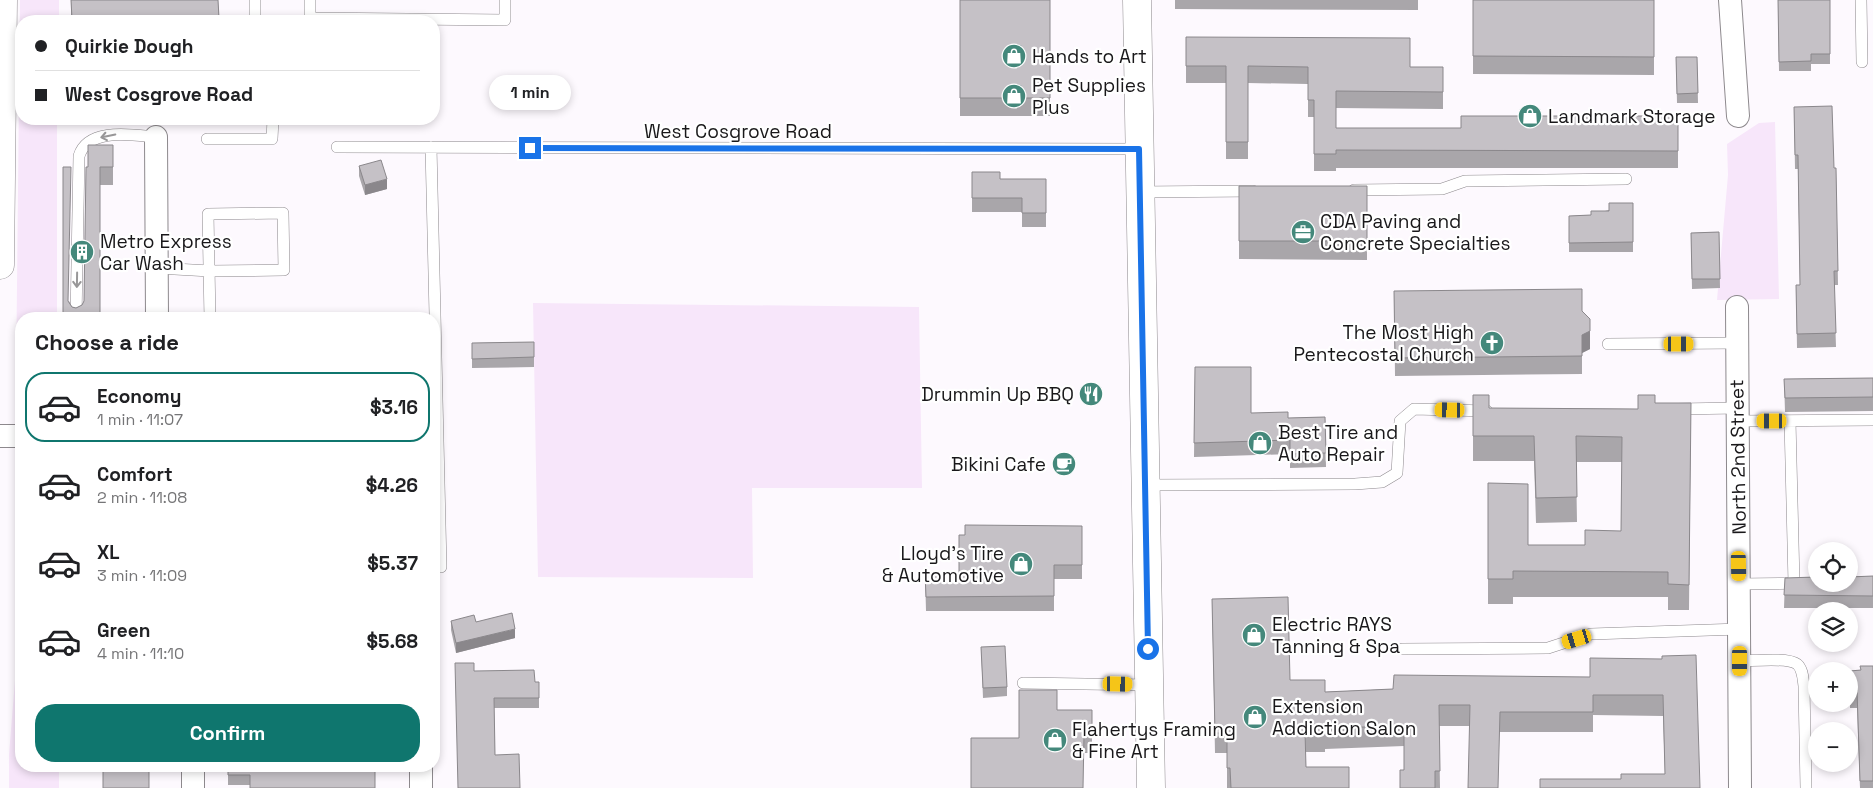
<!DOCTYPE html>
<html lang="en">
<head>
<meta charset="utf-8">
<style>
	body { margin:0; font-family:"Space Grotesk",sans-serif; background:#f6f6f6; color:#202124; height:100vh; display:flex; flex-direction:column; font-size:19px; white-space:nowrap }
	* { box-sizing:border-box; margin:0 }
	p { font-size:16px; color:#757577 }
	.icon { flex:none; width:28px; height:28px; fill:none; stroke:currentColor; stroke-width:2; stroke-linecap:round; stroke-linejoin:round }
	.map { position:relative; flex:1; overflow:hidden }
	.side { position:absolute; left:15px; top:312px; width:425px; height:460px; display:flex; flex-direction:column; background:#fff; border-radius:20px; box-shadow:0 2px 8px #0003 }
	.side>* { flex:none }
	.guide { position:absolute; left:15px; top:15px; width:425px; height:110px; border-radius:20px; box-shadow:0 2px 8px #0003; display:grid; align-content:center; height:110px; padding:0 20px; background:#fff }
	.controls { position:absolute; left:1808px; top:542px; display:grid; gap:10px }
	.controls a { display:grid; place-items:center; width:50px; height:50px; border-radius:50%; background:#fff; box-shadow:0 2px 8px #0003; font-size:25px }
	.end { position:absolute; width:22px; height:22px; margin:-11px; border:6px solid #1a73e8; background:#fff; box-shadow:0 0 0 2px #fff }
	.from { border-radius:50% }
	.bubble { position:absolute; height:35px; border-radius:18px; background:#fff; box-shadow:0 2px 8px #0003; font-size:16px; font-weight:800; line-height:35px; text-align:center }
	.car { position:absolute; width:15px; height:30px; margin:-15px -8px; border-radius:6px; box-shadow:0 0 4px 1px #0007; background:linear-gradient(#f5c518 24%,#345 0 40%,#f5c518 0 76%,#345 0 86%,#f5c518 0) }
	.guide b { display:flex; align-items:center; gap:18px; height:48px; font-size:19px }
	.guide b+b { border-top:1px solid #e0e0e0 }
	.guide i { width:12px; height:12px; background:#202124 }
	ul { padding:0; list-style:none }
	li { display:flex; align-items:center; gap:15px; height:70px; margin:0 10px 8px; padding:0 10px; border:2px solid transparent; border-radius:20px }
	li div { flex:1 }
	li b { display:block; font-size:19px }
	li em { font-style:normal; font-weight:800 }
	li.active { border-color:#0f766e }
	li>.icon { width:45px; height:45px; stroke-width:1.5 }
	h2 { padding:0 20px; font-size:22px; line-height:60px }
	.cta { display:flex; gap:10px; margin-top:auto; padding:10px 20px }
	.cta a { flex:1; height:58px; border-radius:20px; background:#0f766e; color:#fff; font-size:20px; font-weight:800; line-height:58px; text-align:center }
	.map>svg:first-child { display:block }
</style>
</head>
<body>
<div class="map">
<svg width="1873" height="788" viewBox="0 0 1873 788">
	<rect width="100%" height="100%" fill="#fdf9fe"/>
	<!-- green -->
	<path fill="#f7e6fa" d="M20,0H59V21H21V119H57V319H21V407L18,396L16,381Z
		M1775,122L1779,299L1717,300L1728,175L1727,144L1759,123Z
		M533,303L919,307L922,488H752L753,578L538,577Z
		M21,530V766H59V788H9V754L16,668Z"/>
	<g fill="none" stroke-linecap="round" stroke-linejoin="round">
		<!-- lane casing -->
		<g stroke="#8d898d" stroke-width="12">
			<path id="lane" d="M255,0V21
				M310,0V18L505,20V0
				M1861,0L1862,62
				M207,139H272L273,119
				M337,147L1139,149
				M431,147L441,567
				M1354,190L1442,189L1465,181L1626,179
				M1139,192L1253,191
				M157,268L210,271L284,270L283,213L208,214L210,319
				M76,319L79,156C88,127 132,135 156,137
				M1608,344L1737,343
				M1678,409L1737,408
				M1737,421L1873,420
				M1790,421L1794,583
				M1145,485L1355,484L1382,482L1397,473L1400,421L1414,409L1487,411
				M1739,584L1816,583
				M1402,649L1548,648L1591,634L1740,629
				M1740,661C1752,661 1788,657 1797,664C1803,669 1803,679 1804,686L1806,788
				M1023,683L1148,685"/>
		</g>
		<!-- street casing -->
		<g stroke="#8d898d" stroke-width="24">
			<path id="street" d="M1730,0L1738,116
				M156,137L157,319
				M1737,307L1740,788
				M0,436H21
				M193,766V788
				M421,766V788"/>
		</g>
		<!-- primary casing -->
		<g stroke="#8d898d" stroke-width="29">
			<path id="primary" d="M1137,0L1151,788"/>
		</g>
		<!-- highway casing -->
		<g stroke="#8d898d" stroke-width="29">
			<path id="highway" d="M0,265L3,0"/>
		</g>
		<!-- lane -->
		<use href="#lane" stroke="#fff" stroke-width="11"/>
		<!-- street -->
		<use href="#street" stroke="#fff" stroke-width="22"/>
		<!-- primary -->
		<use href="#primary" stroke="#fff" stroke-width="28"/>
		<!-- highway -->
		<use href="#highway" stroke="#fff" stroke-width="28"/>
	</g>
	<!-- wall -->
	<path fill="#a9a6aa" d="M71,0H218L219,21H71Z
		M960,0H1050V116H960Z
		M1175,0H1418V10L1175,9Z
		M1473,0H1654V75L1473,74Z
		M1778,0H1830V64H1811V71H1779Z
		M1186,37L1410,67H1443V109L1336,108V128H1461L1678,116V168H1336V171H1314V117H1308V84L1248,83V159H1226V83H1186Z
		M1676,57H1697L1698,103H1677Z
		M1794,107L1834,168H1836L1838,285H1834L1836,347L1797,348L1796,285H1800L1798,169H1795Z
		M113,145V185H100V319H63L69,301L72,307L76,308L82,305L84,301L88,167Z
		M359,166L387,189L365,195L359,176Z
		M972,172L1000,179H1046V227H1022V212H972Z
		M1239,186H1367V260L1239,259Z
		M1633,203V252H1569V216L1591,215Z
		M1719,232L1720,288L1692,289L1691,233Z
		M1394,291L1582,311L1590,337V349L1582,353V374L1395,376Z
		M534,342V367L472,368V343Z
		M1195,367L1251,413L1288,418L1325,417L1326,467L1290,468V454L1194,457Z
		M1873,378V411L1785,412L1784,379Z
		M1473,395L1489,408L1638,409L1655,403H1691L1689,610H1668V597H1513V604H1488V483L1528,545H1585L1621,531L1622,462H1576L1577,522L1536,523L1534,461H1473Z
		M1082,526V579H1054V611H926L925,573H959L965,535Z
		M1873,576V608H1784L1785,578Z
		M1212,599L1290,680L1325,692L1393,689L1590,677L1662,659L1700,788L1621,779L1665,774L1663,716L1593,715V732H1500L1470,726H1439L1440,788H1400L1404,770V746L1325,749V752H1305L1306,767L1349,788H1227V753H1215Z
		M451,621L476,622L515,638L456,653L451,630Z
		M981,647L1007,687V696L983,698Z
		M1873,666V788H1860L1857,708H1850V671L1860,670Z
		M474,671L535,682H539V708H494L495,755L458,788Z
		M1057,710H1092V753H1084L1019,738Z
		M228,766H375L250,785H228Z"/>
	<!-- shaded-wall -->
	<path fill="#8a878b" d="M387,179V189L365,195V185Z
		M1590,319V349L1582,353V335Z
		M515,629V638L456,653V643Z"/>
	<!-- building -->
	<path fill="#c5c1c6" stroke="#8a878b" d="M71,0H218L219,18L72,19Z
		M960,0H1050V98H960Z
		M1473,0H1654V57L1473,56Z
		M1778,0H1830V54H1811V61L1779,62Z
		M1186,37L1410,38V67H1443V92L1336,91V128H1461V116H1678V151L1336,150V154H1314V100H1308V67L1248,66V142H1226V66H1186Z
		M1676,57H1697L1698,93L1677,94Z
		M1832,106L1834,168H1836L1838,271H1834L1836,333L1797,334L1796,285H1800L1798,155H1795L1794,107Z
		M88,145H113V167H100V319H63V167H71L68,301L72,307L76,308L82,305L84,301L86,167H88Z
		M381,160L387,179L365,185L359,166Z
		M972,172H1000V179H1046V213H1022V198H972Z
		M1239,186H1367V241H1239Z
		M1609,203H1633V242L1569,243V216L1591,215V211H1609Z
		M1719,232L1720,279H1692L1691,233Z
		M1582,289V311L1590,319V331L1582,335V356L1395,358L1394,291Z
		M534,342V357L472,359V343Z
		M1195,367H1251V413L1288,412V418L1325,417L1326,453L1290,454V440L1194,443Z
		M1873,378V397L1785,398L1784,379Z
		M1473,395H1489V408L1638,409V395H1655V403H1691L1689,585L1668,584V572L1513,571V579H1488V483L1528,484V545H1585V530L1621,531L1622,437L1576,436L1577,497L1536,498L1534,436H1473Z
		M965,525L1082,526V565H1054V596L926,597L925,573H959V535H965Z
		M1873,576V596L1784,595L1785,578L1816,577V584H1849V577Z
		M1288,597L1290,680H1325V692L1393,689L1394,675L1590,677V658L1662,659V656L1696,655L1700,788H1540V779H1621V774H1665L1663,695H1593V712H1500L1498,788H1468L1470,705H1439L1440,771H1435V788H1400V770H1404V726L1325,728V732H1305L1306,767H1349V788H1231L1230,768H1227V733H1215L1212,599Z
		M512,613L515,629L456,643L451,621L474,615L476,622Z
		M1005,646L1007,687L983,688L981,647Z
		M455,663H474V671L534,670L535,682H539V698H494L495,755L519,754L520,788H458Z
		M1860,666H1873V781H1860L1857,690H1850V671L1861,670Z
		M1019,690H1057V710H1092V736L1084,735L1083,788H971V738H1019Z
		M103,766H149V788H103Z
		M228,766H375V788H250V775H228Z"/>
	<!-- one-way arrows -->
	<defs><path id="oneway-shaft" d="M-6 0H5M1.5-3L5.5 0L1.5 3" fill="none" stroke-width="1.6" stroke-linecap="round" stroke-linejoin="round" transform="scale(1.25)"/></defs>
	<g stroke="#989798">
		<use href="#oneway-shaft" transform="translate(108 136) rotate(168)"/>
		<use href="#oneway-shaft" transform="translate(77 280) rotate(91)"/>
	</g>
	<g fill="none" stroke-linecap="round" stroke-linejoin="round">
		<!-- route -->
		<path stroke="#1a73e8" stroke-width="6" d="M530,148L1139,149L1148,649"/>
	</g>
	<!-- icons -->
	<defs>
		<g id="shop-disc" transform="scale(1.25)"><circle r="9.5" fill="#44887b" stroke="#fff"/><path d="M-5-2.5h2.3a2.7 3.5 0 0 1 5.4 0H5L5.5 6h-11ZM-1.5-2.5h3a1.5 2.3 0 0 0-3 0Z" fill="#fff"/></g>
		<g id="office-disc" transform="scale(1.25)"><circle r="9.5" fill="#44887b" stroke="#fff"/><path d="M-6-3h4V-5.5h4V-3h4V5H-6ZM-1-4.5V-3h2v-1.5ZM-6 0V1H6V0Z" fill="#fff"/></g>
		<g id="building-disc" transform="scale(1.25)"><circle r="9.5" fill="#44887b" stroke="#fff"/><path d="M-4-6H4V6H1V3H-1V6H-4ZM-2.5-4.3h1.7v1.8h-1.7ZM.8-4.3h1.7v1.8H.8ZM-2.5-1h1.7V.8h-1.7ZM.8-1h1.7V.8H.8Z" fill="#fff"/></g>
		<g id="church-disc" transform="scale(1.25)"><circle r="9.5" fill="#44887b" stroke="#fff"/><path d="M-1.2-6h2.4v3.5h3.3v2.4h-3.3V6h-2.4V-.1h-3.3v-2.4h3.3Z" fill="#fff"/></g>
		<g id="restaurant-disc" transform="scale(1.25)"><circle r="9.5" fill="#44887b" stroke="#fff"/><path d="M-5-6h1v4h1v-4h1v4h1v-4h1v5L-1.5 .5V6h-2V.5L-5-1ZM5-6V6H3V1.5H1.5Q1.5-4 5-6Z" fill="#fff"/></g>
		<g id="cafe-disc" transform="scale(1.25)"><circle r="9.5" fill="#44887b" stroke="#fff"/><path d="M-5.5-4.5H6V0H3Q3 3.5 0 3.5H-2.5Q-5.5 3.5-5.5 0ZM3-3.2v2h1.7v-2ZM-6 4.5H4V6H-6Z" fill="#fff"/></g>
	</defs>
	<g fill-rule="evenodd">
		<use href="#shop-disc" x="1014" y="56"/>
		<use href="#shop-disc" x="1014" y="96"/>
		<use href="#shop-disc" x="1530" y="116"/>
		<use href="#office-disc" x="1303" y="232"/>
		<use href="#building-disc" x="82" y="252"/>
		<use href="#church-disc" x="1492" y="343"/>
		<use href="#restaurant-disc" x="1091" y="394"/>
		<use href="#shop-disc" x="1260" y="443"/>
		<use href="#cafe-disc" x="1064" y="464"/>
		<use href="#shop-disc" x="1021" y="564"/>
		<use href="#shop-disc" x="1254" y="635"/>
		<use href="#shop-disc" x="1255" y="717"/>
		<use href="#shop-disc" x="1055" y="740"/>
	</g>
	<g text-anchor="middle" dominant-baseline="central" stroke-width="4.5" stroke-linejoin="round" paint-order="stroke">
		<!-- poi labels -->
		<g font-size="19" fill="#19181a" stroke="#fff" text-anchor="start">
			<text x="1032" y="56">Hands to Art</text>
			<text x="1032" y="85">Pet Supplies<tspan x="1032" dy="22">Plus</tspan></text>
			<text x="1548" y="116">Landmark Storage</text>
			<text x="1320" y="221">CDA Paving and<tspan x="1320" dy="22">Concrete Specialties</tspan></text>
			<text x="100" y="241">Metro Express<tspan x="100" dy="22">Car Wash</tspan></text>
			<text x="1474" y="332" text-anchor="end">The Most High<tspan x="1474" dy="22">Pentecostal Church</tspan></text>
			<text x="1074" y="394" text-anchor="end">Drummin Up BBQ</text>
			<text x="1278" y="432">Best Tire and<tspan x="1278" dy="22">Auto Repair</tspan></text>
			<text x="1046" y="464" text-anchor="end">Bikini Cafe</text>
			<text x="1004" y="553" text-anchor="end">Lloyd's Tire<tspan x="1004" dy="22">&amp; Automotive</tspan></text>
			<text x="1272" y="624">Electric RAYS<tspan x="1272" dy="22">Tanning &amp; Spa</tspan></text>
			<text x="1272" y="706">Extension<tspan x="1272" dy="22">Addiction Salon</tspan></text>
			<text x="1072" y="729">Flahertys Framing<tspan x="1072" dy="22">&amp; Fine Art</tspan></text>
		</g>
		<!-- street labels -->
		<g font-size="19" fill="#19181a" stroke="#fff">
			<text x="738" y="131">West Cosgrove Road</text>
			<text transform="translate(1738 457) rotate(-91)">North 2nd Street</text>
		</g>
	</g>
</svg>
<div class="controls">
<a><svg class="icon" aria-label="locate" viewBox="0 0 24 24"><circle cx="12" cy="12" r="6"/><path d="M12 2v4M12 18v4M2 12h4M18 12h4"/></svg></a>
<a><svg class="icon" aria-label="layers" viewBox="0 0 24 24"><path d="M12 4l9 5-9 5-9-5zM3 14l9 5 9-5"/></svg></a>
<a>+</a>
<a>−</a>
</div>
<i class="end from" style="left:1148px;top:649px"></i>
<i class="end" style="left:530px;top:148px"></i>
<div class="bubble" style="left:489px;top:75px;width:82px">1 min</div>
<i class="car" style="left:1679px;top:344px;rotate:90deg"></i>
<i class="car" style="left:1450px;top:410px;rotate:271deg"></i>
<i class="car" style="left:1772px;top:421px;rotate:270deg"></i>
<i class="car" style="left:1739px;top:566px;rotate:179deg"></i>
<i class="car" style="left:1577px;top:639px;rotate:253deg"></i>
<i class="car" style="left:1740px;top:661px;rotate:180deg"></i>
<i class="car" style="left:1118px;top:684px;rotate:91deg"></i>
<div class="guide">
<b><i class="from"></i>Quirkie Dough</b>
<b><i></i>West Cosgrove Road</b>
</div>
<section class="side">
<h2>Choose a ride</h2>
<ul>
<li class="active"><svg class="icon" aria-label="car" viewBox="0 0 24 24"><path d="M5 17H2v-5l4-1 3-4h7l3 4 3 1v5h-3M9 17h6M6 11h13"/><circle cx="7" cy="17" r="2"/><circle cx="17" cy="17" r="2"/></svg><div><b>Economy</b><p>1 min · 11:07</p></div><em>$3.16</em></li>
<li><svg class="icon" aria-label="car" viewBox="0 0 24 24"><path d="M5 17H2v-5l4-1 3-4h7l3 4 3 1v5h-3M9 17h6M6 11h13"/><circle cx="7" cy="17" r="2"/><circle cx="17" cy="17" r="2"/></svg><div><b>Comfort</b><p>2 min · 11:08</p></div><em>$4.26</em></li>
<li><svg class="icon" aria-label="car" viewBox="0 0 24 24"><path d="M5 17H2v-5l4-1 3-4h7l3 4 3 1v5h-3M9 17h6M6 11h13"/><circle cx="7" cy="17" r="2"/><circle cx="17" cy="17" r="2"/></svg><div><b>XL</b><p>3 min · 11:09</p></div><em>$5.37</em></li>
<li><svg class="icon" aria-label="car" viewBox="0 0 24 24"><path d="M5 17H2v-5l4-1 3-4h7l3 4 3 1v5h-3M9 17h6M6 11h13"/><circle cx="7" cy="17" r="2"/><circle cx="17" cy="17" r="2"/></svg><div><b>Green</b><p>4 min · 11:10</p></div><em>$5.68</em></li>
</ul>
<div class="cta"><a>Confirm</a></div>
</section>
</div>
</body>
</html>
